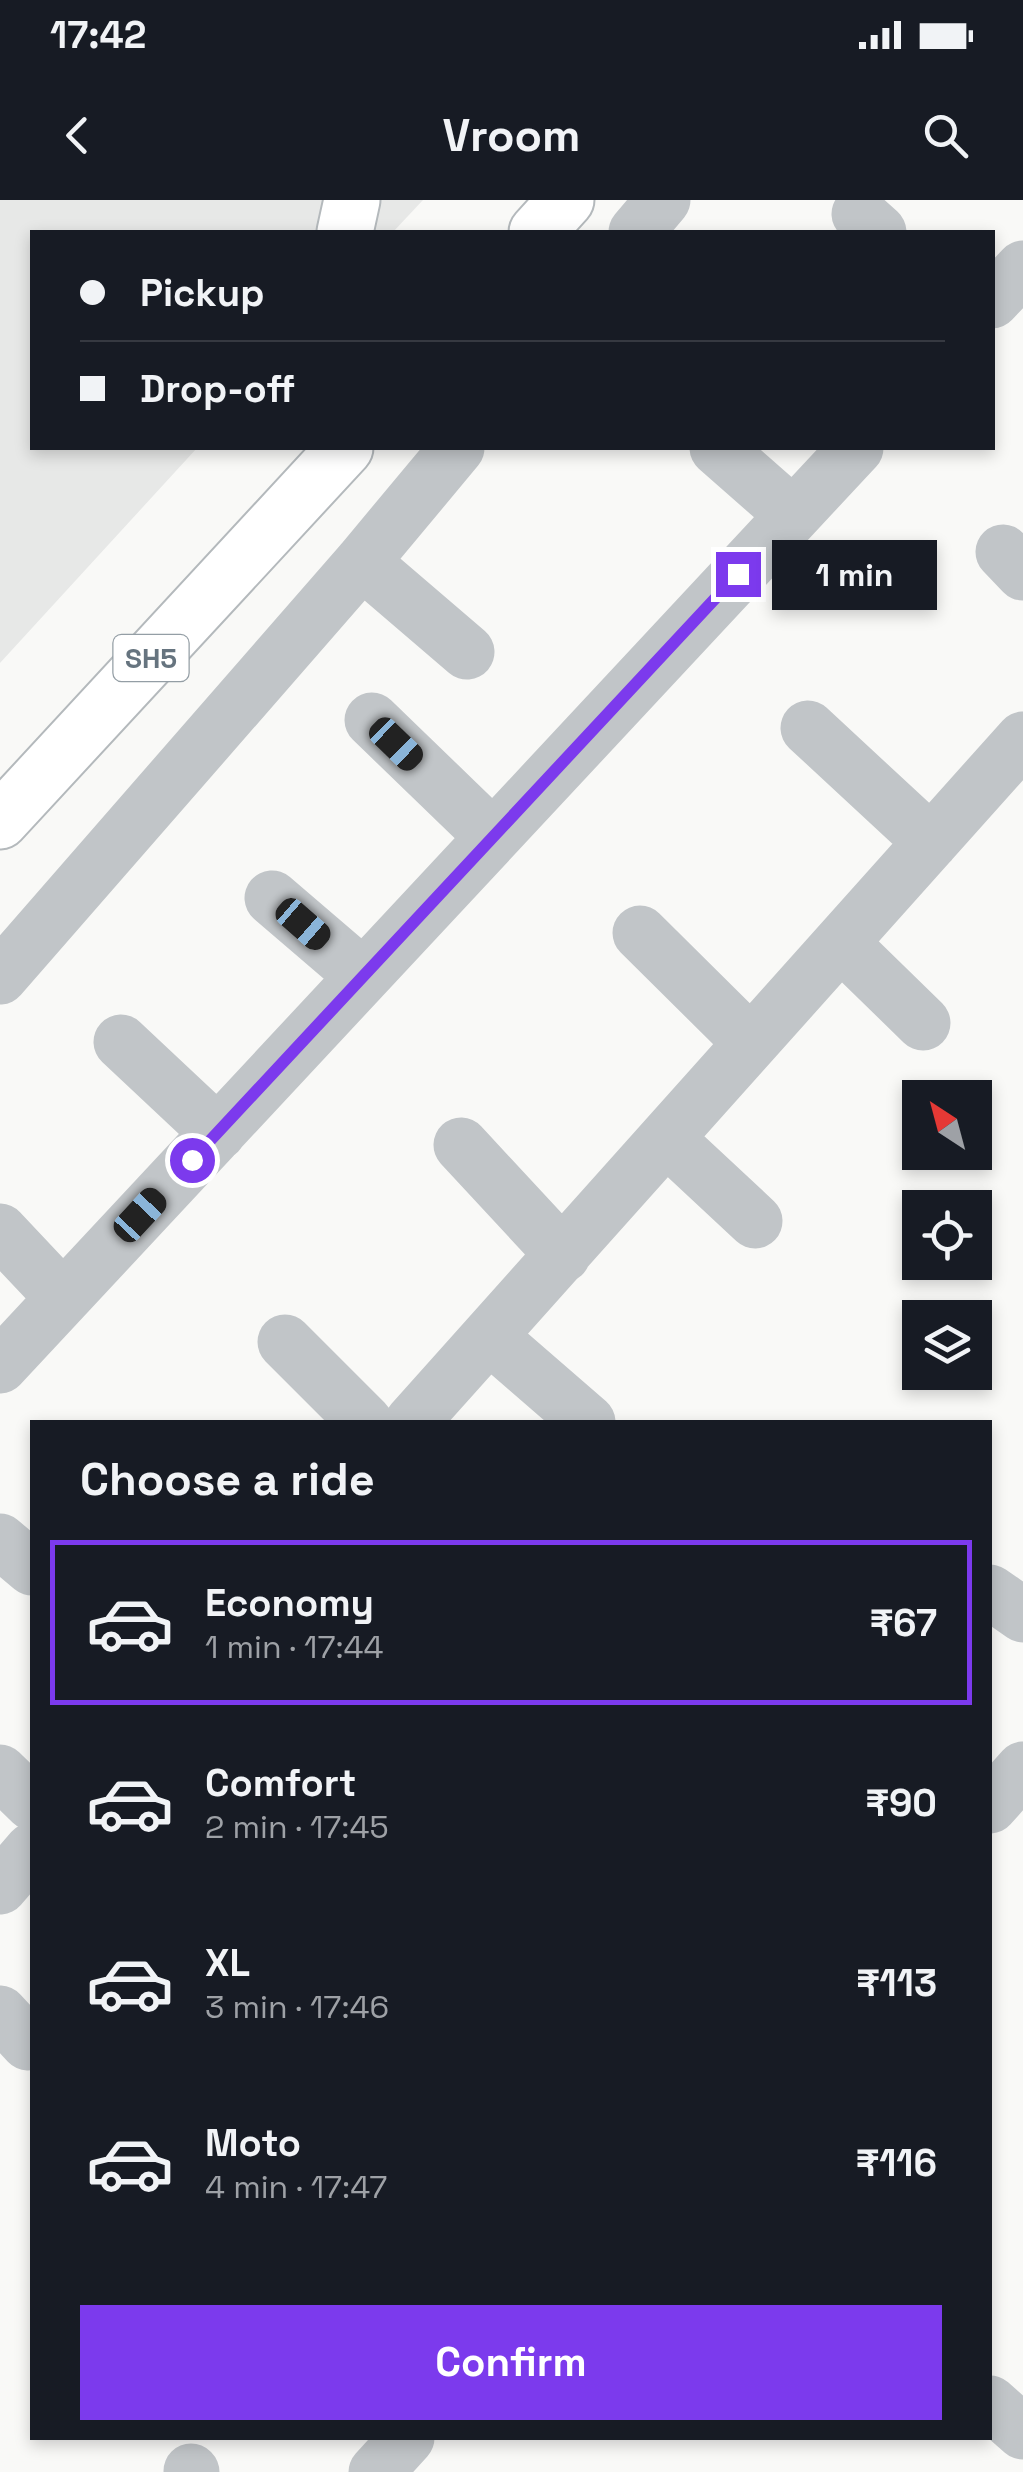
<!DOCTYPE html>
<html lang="en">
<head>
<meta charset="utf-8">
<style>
	body { margin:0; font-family:"Space Grotesk",sans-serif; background:#20242c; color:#f1f3f6; height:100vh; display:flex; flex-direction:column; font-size:38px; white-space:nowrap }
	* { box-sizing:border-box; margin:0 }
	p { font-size:32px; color:#9ea1a6 }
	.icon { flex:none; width:55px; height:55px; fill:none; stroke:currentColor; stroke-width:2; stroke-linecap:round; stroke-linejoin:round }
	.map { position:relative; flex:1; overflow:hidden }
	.drawer { position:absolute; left:30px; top:1220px; width:962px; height:1020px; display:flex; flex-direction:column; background:#171b24; border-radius:0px; box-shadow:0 5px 15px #0003 }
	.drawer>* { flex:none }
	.guide { position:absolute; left:30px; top:30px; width:965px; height:220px; border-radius:0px; box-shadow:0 5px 15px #0003; display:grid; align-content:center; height:220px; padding:0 50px; background:#171b24 }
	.needle { width:65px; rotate:324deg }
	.tools { position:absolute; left:902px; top:880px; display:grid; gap:20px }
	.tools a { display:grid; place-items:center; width:90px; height:90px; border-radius:0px; background:#171b24; box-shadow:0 5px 15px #0003; font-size:50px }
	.end { position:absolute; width:45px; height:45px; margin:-22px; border:12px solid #7c3aed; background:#fff; box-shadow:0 0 0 5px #fff }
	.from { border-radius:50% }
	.bubble { position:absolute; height:70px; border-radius:0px; background:#171b24; box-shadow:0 5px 15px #0003; font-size:32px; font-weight:800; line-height:70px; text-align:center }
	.car { position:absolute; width:30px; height:60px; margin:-30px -15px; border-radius:12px; box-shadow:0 0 8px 2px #0007; background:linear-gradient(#222 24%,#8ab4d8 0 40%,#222 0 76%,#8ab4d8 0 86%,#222 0) }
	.guide b { display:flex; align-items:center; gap:35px; height:95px; font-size:38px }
	.guide b+b { border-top:2px solid #363941 }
	.guide i { width:25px; height:25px; background:#f1f3f6 }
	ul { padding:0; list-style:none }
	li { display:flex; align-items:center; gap:30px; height:165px; margin:0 20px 15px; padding:0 30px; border:5px solid transparent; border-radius:0px }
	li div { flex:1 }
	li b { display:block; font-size:38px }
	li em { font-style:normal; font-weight:800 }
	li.active { border-color:#7c3aed }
	li>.icon { width:90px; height:90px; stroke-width:1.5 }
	h2 { padding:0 50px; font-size:45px; line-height:120px }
	.button { display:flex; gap:20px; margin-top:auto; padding:20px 50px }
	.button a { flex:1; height:115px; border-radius:0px; background:#7c3aed; color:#fff; font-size:40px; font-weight:800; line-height:115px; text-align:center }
	.status { display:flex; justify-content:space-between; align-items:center; height:70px; padding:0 50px; background:#171b24; direction:ltr }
	.status svg { height:28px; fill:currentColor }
	header { display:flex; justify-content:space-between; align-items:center; height:130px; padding:0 50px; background:#171b24; font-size:45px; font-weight:800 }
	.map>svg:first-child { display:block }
</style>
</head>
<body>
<div class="status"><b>17:42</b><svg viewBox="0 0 49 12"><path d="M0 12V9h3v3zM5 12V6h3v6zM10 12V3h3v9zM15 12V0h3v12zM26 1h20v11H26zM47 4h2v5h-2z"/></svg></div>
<header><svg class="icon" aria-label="back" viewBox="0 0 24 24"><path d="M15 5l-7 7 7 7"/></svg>Vroom<svg class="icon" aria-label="search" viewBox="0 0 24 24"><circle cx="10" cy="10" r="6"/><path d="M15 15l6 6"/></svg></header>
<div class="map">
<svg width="1023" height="2272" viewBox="0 0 1023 2272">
	<rect width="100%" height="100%" fill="#f9f9f7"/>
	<!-- built -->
	<path fill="#e7e8e7" d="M0,0H423L393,32H32V248H197L0,463Z"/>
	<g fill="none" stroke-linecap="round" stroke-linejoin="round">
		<!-- major casing -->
		<g stroke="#b4b9bc" stroke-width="59">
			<path id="major" d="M345,32L352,0
				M537,32L566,0
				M0,621L345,248"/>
		</g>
		<!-- minor -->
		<path stroke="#c1c5c8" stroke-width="55" d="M859,14L879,32
			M636,32L663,0
			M992,101L1023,68
			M717,248L793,315
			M1003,352L1023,373
			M362,362L467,452
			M372,520L493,637
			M808,528L931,642
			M272,698L363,776
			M640,733L751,843
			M841,743L923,823
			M0,777L362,362L457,248
			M121,842L218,933
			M666,938L755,1021
			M461,945L563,1055
			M0,1031L63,1098
			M490,1137L588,1222
			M285,1142L365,1222
			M0,1166L856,248
			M412,1222L1023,539
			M0,1341L32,1368
			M990,1392L1023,1415
			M0,1572L32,1603
			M990,1606L1023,1569
			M0,1687L32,1650
			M0,1813L28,1843
			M990,2203L1023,2232
			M191,2271L192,2272
			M376,2272L407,2238"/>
		<!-- major -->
		<use href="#major" stroke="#fff" stroke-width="55"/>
	</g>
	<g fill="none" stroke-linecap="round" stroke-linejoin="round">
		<!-- route -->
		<path stroke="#7c3aed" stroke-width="12" d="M192,960L738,374"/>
	</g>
	<g text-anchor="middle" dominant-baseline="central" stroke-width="10" stroke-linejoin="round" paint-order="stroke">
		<!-- shield labels -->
		<rect fill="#fff" stroke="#949ea5" stroke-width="2.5" x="113.5" y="435" width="75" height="46" rx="8"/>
		<g font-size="28" font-weight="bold" fill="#66747f">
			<text x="151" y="458">SH5</text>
		</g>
	</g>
</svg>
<div class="tools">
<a><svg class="needle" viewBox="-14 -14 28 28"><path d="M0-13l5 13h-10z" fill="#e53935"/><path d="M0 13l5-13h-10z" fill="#9ea1a6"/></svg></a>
<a><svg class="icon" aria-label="locate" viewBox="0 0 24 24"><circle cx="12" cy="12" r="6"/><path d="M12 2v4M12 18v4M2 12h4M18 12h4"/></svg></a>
<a><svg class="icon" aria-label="layers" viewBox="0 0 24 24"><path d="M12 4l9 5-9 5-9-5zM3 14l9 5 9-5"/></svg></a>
</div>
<i class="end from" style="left:192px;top:960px"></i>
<i class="end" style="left:738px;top:374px"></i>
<div class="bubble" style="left:772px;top:340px;width:165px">1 min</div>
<i class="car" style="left:396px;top:544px;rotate:134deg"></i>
<i class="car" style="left:303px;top:724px;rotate:131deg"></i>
<i class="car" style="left:140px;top:1015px;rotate:43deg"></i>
<div class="guide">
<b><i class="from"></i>Pickup</b>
<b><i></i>Drop-off</b>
</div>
<section class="drawer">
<h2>Choose a ride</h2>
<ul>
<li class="active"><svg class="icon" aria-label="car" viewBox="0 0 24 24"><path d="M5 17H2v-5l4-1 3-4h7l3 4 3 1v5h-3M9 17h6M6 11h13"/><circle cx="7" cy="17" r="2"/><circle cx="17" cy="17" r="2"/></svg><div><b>Economy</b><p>1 min · 17:44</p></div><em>₹67</em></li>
<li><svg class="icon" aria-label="car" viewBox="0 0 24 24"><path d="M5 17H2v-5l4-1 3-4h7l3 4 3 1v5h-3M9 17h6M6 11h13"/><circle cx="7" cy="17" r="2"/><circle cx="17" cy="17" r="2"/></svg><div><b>Comfort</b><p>2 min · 17:45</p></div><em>₹90</em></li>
<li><svg class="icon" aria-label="car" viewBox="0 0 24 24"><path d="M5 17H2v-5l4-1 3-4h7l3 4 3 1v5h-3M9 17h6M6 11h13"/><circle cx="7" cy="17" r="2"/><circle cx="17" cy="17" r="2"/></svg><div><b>XL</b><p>3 min · 17:46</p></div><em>₹113</em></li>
<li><svg class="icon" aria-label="car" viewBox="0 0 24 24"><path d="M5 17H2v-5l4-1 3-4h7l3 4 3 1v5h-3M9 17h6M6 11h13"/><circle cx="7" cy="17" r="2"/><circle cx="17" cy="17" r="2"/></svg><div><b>Moto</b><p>4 min · 17:47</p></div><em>₹116</em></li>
</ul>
<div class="button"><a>Confirm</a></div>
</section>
</div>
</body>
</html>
